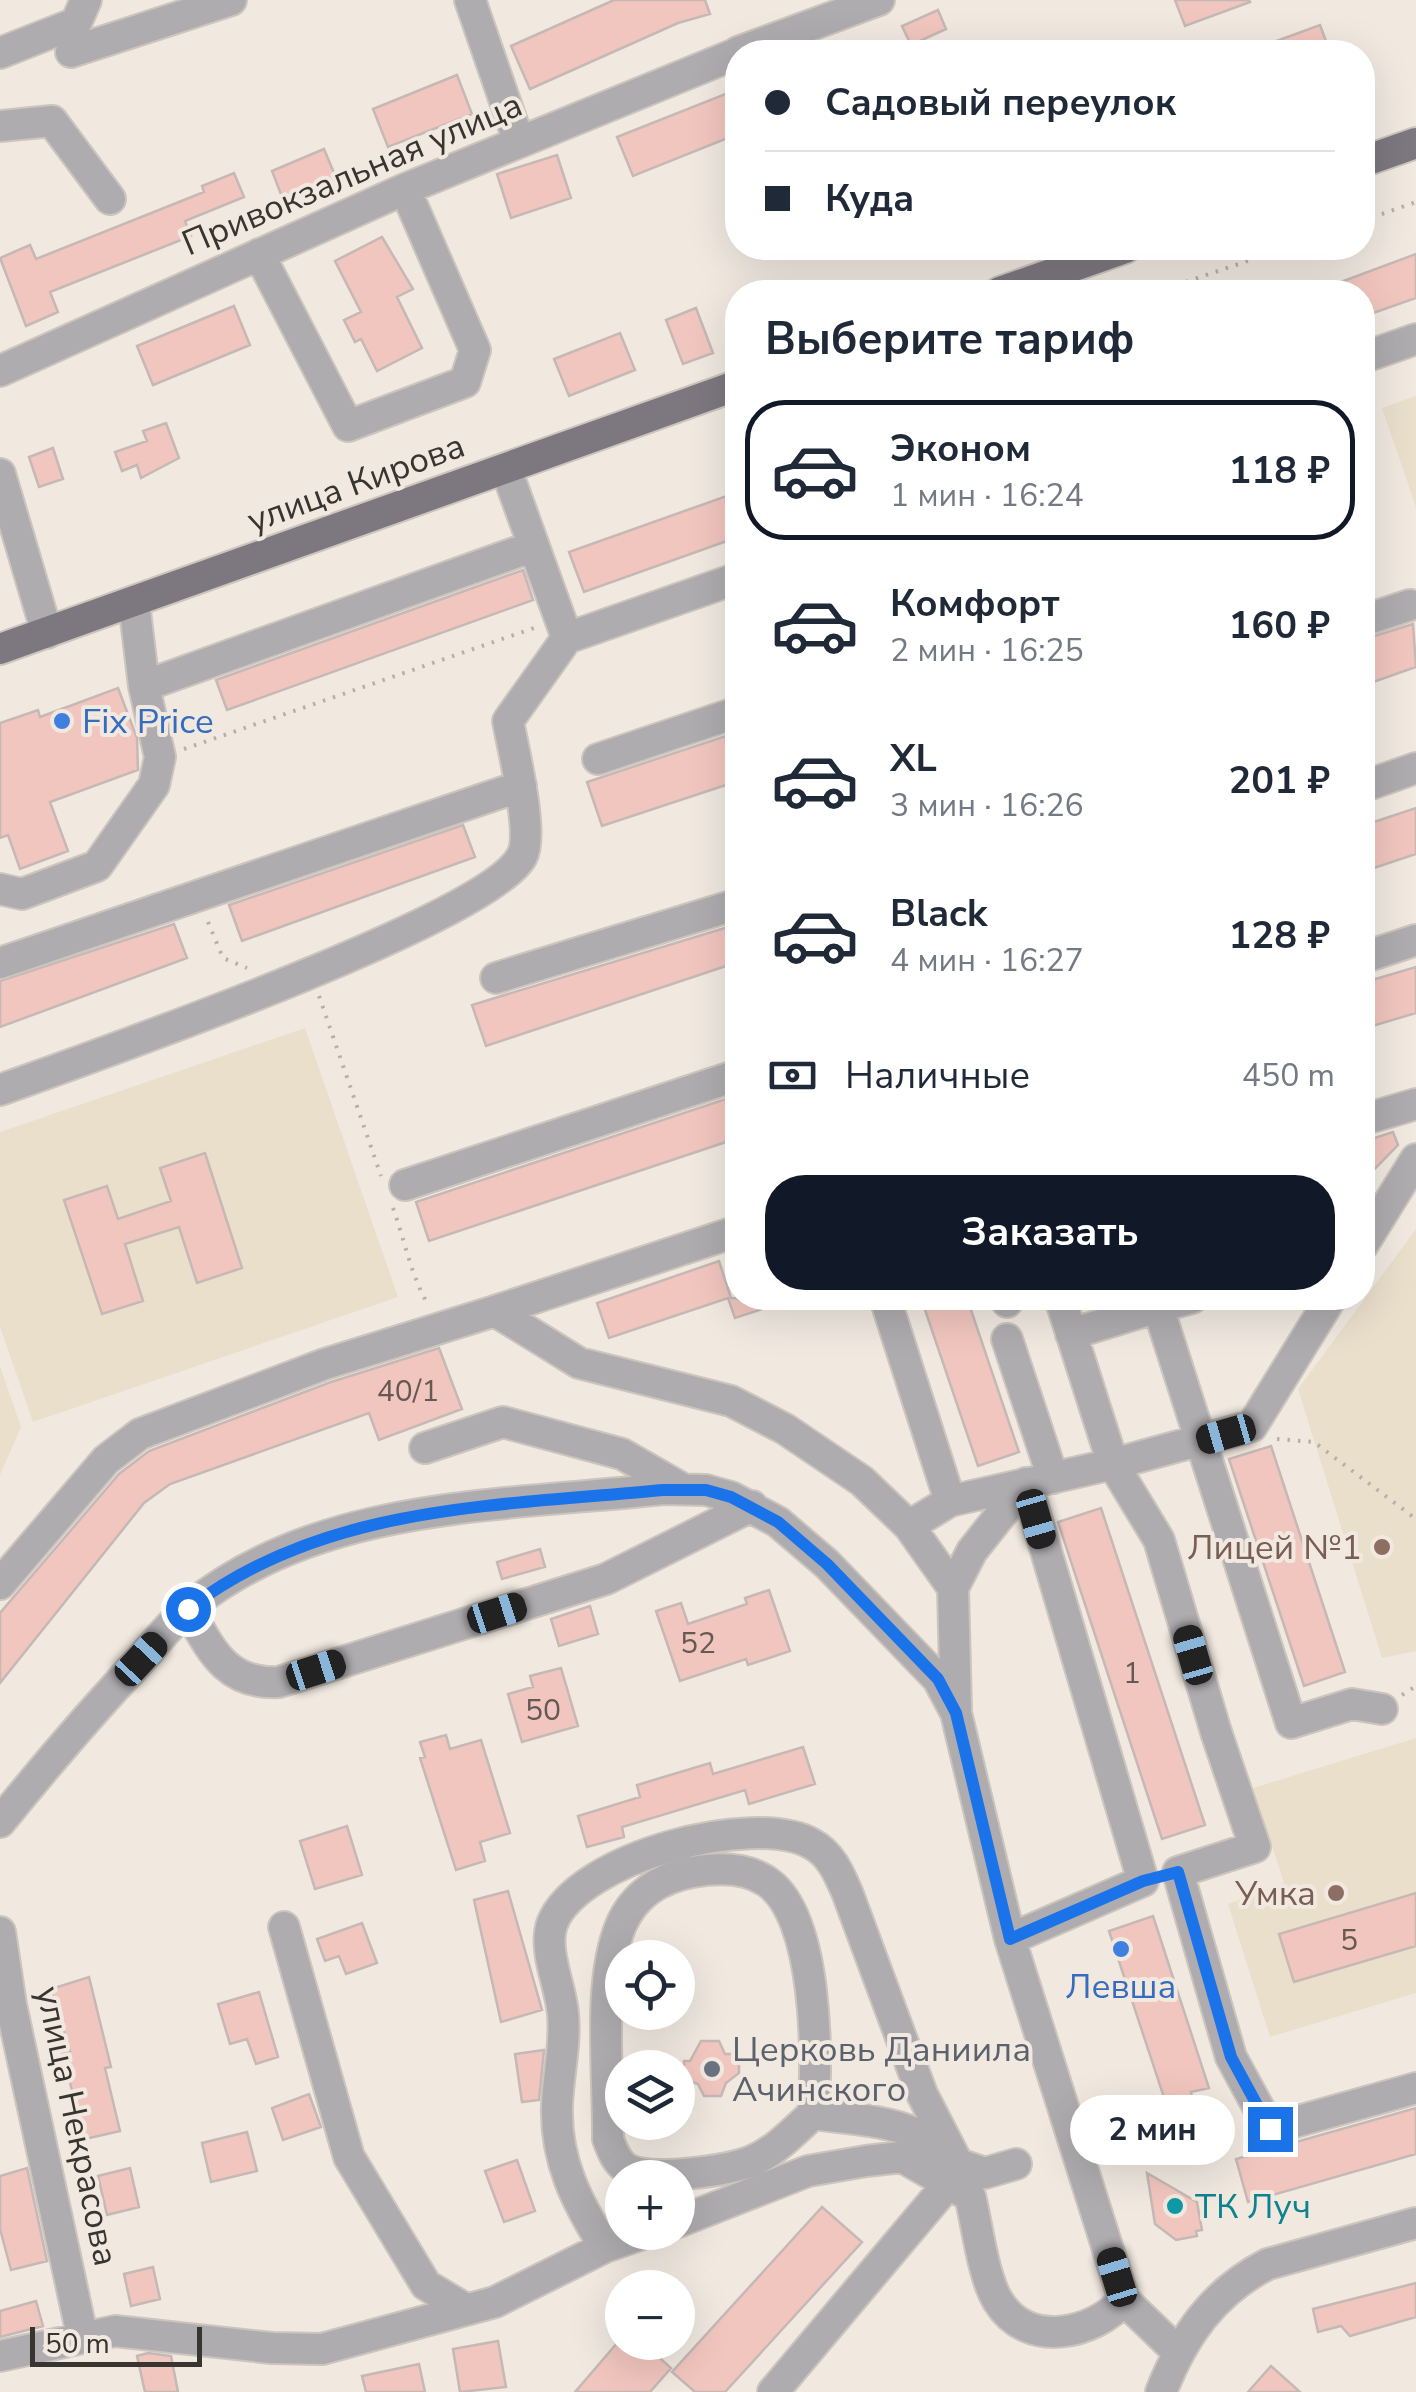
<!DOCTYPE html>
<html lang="ru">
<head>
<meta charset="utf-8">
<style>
	body { margin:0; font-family:"Nunito Sans",sans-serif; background:#f2f2f3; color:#1f2937; height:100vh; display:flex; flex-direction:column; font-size:38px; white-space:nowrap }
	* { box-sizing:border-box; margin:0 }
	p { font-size:32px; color:#747a83 }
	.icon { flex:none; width:55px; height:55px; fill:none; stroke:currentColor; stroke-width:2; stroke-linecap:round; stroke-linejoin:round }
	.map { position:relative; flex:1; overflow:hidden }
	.sheet { position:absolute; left:725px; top:280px; width:650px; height:1030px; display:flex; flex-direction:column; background:#fff; border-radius:40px; box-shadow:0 10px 40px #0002 }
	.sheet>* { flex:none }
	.banner { position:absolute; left:725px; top:40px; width:650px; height:220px; border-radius:40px; box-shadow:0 10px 40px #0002; display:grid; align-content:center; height:220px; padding:0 40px; background:#fff }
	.controls { position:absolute; left:605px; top:1940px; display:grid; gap:20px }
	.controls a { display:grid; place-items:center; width:90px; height:90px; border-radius:50%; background:#fff; box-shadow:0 10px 40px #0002; font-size:50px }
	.scale { position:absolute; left:30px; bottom:25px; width:172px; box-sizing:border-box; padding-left:10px; border:5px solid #383531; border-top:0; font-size:28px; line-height:35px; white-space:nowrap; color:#383531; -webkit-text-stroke:8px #f1e9e0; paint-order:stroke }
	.end { position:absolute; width:45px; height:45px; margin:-22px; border:12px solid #1a73e8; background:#fff; box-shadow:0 0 0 5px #fff }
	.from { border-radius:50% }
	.bubble { position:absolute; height:70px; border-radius:35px; background:#fff; box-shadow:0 10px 40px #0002; font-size:32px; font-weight:700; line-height:70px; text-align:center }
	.car { position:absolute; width:30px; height:60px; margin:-30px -15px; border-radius:12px; box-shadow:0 0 8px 2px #0007; background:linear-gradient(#222 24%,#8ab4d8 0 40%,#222 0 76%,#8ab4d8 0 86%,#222 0) }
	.banner b { display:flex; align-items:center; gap:35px; height:95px; font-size:38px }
	.banner b+b { border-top:2px solid #e0e1e3 }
	.banner i { width:25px; height:25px; background:#1f2937 }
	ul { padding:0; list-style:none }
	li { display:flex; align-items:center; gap:30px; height:140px; margin:0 20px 15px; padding:0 20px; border:5px solid transparent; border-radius:40px }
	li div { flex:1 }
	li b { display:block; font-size:38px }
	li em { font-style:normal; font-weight:700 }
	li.selected { border-color:#111827 }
	li>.icon { width:90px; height:90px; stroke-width:1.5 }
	h2 { padding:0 40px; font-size:45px; line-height:120px }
	.pay { display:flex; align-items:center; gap:25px; height:110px; padding:0 40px; font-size:38px }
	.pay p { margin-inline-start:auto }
	.button { display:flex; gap:20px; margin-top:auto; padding:20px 40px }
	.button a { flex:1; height:115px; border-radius:40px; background:#111827; color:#fff; font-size:40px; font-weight:700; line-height:115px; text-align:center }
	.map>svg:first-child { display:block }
</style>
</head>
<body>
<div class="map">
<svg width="1416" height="2392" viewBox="0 0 1416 2392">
	<rect width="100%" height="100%" fill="#f1e9e0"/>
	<!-- education -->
	<path fill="#eadfcb" d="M1416,396V507L1382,408Z
		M305,1028L398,1297L33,1422L0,1327V1132Z
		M1416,1229V1651L1382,1658L1298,1389Z
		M0,1366L21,1427L0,1475Z
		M1416,1738V1993L1270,2037L1228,1904L1284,1883L1253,1788Z"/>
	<!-- building -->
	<path fill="#f1c6be" stroke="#c5b8b5" stroke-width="2.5" d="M614,0H705L710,14L678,23L530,89L511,46Z
		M1175,0H1249L1250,2L1185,26Z
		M938,10L946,29L911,45L902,26Z
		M1320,25L1330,52H1253L1252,50Z
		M457,75L472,114L388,147L373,109Z
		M738,89V134L633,176L617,137Z
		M324,149L337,180L284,202L272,171Z
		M557,155L571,198L511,218L497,174Z
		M234,173L244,197L185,221L191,236L50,292L58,312L26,326L0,258L30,245L36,259L204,192L202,186Z
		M382,237L413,289L397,297L422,348L377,371L361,339L355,342L344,320L361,312L335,261Z
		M1416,254V298L1362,317V292H1314Z
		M234,306L250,345L153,385L137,346Z
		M696,308L713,353L683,364L666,320Z
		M620,333L635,370L569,396L554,359Z
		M166,423L179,458L141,478L137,465L122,471L115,452L147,441L143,431Z
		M53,448L63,479L39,487L29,457Z
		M738,492V537L584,592L569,552Z
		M523,570L533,600L227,710L216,680Z
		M1413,624L1416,667L1362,686V640Z
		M118,688L137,738L138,770L50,802L68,851L20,869L8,835L0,838V723L38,710L40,717Z
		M738,732V781L602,826L587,782Z
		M1416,808V854L1362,872V826Z
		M463,825L475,857L242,941L229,905Z
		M174,924L187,958L0,1027V981Z
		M738,924V962L486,1046L472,1005Z
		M1416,967V1013L1362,1029V983Z
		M738,1095V1138L429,1241L416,1202Z
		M1393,1132L1398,1145L1362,1182V1142Z
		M205,1153L242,1268L197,1283L179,1227L125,1244L143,1301L102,1314L64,1200L107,1186L118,1219L171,1201L160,1168Z
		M719,1261L731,1298L787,1301L735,1318L728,1298L609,1338L597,1303Z
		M921,1298H967L1019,1452L978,1466Z
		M439,1348L462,1409L379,1440L369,1413L170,1484L144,1503L0,1683V1613L119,1474L149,1451L331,1382Z
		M1271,1446L1345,1672L1304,1686L1229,1459Z
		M1101,1508L1205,1825L1162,1839L1058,1522Z
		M540,1549L545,1567L502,1579L497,1562Z
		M769,1590L790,1651L748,1665L746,1659L680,1681L656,1611L681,1603L688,1624L747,1604L745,1598Z
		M590,1606L598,1634L559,1646L551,1619Z
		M561,1668L578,1726L522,1742L508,1694L533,1687L530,1676Z
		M446,1735L450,1749L481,1740L510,1833L480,1842L485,1861L456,1870L420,1758L425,1757L420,1742Z
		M803,1747L815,1784L749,1804L745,1790L622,1827L624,1837L587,1847L578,1816L640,1797L637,1785L710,1763L713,1774Z
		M347,1826L362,1875L315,1889L300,1841Z
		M508,1891L542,2010L501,2022L474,1900Z
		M1416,1893V1946L1294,1982L1279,1934Z
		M1153,1916L1209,2088L1191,2092L1202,2148L1183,2155L1109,1931Z
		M362,1923L377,1963L346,1974L339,1956L325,1961L317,1939Z
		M89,1977L111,2067L105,2068L120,2131L85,2139L62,2053L70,2051L51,1989Z
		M259,1992L278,2057L256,2064L247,2039L230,2044L218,2004Z
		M701,2041H719L725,2054H733L739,2063V2073L726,2083L721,2096H704L698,2084L684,2079V2061H690Z
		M544,2050L539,2100L522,2102L515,2054Z
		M309,2094L321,2127L283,2140L272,2108Z
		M1416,2108V2154L1248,2202L1236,2159Z
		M247,2132L257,2171L211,2182L202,2143Z
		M517,2160L535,2211L504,2222L485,2171Z
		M27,2168L47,2261L11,2270L0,2229V2176Z
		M130,2168L139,2207L107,2215L98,2176Z
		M1147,2173L1197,2202L1202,2230L1196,2231L1197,2236L1176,2240L1155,2224Z
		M822,2207L862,2242L725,2392H695L672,2372Z
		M153,2267L160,2299L131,2306L124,2274Z
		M1416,2283V2317L1350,2336L1341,2326L1318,2332L1313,2309Z
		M36,2301L43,2326L0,2337V2311Z
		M498,2341L506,2387L460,2392L453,2349Z
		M618,2342H642L671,2368L650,2392H575Z
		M148,2353L171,2356L178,2392H145L137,2356Z
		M419,2364L425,2392H366L362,2376Z
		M1271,2366L1300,2392H1248Z"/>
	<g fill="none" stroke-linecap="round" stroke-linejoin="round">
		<!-- minor casing -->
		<g stroke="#ccc5bd" stroke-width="34">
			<path id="minor" d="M470,0L519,142
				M71,52L231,0
				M738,52L879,0
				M0,53L76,23L86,0
				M0,126L52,121L110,199
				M259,254L348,426L465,382L475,350L405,189
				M1362,358L1416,339
				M0,371L405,189L738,53
				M506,469L567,638L738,578
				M0,474L47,633
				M1362,621L1410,605
				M144,686L534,546
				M598,759L738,712
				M1362,787L1416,768
				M0,889L22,894L97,866L154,785L160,757L144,686L134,603
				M1362,958L1416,940
				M0,963L521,786
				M496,978L738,904
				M0,1090C86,1059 489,919 522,856C534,834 513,748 508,721L567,638
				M1362,1120L1416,1104
				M405,1185L738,1075
				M1362,1246L1416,1159
				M885,1298L950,1501
				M1006,1298L1007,1302
				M1192,1298L1158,1307L1291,1723L1352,1704L1382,1709
				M1331,1298L1252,1426L1113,1464L1159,1540L1216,1732L1255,1847L1178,1872L1231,2057L1270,2129L1416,2088
				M495,1311L738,1231
				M1071,1334L1158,1307
				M1007,1339L1053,1478
				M425,1448L503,1422L622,1454L683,1489
				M0,1584L106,1460L140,1434L325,1364L495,1311L579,1363L731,1401L785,1429L862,1481L909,1526
				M953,1588L972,1551L1026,1483
				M188,1609C211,1650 226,1685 279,1682L606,1579L752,1506
				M956,1709L953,1588L909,1526L950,1501L1113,1464L1060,1298
				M0,1822C43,1769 87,1717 134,1667C153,1647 170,1623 191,1606C320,1501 506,1506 663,1489L706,1490L731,1497L778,1522L827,1564L938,1679L956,1713L1010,1939L1124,2300L1177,2351
				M284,1927L349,2157L426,2285L464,2308
				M0,1932L11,2005L82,2335
				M1010,1939L1143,1881L1026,1483
				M813,2114C794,2131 776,2151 752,2161C727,2171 653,2181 629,2170C617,2164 612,2150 608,2139C609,2077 597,1982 621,1925C634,1895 660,1878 692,1872C715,1868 745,1867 766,1881C818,1914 818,2059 813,2114C883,2123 941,2120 970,2196
				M678,2222L808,2171L866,2161L902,2157L970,2196C977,2224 983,2277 998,2301C1027,2349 1093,2335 1124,2300
				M605,2247C577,2203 555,2160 557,2105C558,2076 566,2044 563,2014C561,1987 543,1950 552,1924C577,1857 755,1811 812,1844C831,1854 839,1874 847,1892L922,2094L958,2164L985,2173L1016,2164
				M0,2356L115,2331L272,2348L322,2349L495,2302L605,2247L648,2232
				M773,2392L948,2184
				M1161,2392C1183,2336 1213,2292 1268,2264L1416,2223"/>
		</g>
		<!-- major casing -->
		<g stroke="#ccc5bd" stroke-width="34">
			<path id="major" d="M1362,162L1416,143
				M1000,292L1125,248
				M0,649L738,385"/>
		</g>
		<!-- path -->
		<path stroke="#b7b0a9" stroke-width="4" stroke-dasharray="2.5 8" stroke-linecap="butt" d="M1362,221L1416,202
			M1156,292L1286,248
			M184,749L534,628
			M208,922L223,958L247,968
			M319,996L381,1176
			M393,1208C405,1241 411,1277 429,1306
			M1277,1439L1314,1442L1416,1519
			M1402,1695L1416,1686"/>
		<!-- minor -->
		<use href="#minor" stroke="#afacb0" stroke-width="30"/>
		<!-- major -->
		<use href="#major" stroke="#7d787f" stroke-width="30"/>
	</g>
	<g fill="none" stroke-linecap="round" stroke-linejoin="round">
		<!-- route -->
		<path stroke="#1a73e8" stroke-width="12" d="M188,1609C324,1504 500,1506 663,1490H706L731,1497L778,1522L827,1564L938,1679L956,1713L1010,1939L1143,1881L1178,1872L1231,2057L1270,2129"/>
	</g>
	<!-- markers -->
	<g fill="#3f7fe0" stroke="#f1e9e0" stroke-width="4">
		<circle cx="62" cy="721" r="10"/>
		<circle cx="1121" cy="1949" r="10"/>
	</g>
	<g fill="#8d6e63" stroke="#f1e9e0" stroke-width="4">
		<circle cx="1382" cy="1547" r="10"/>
		<circle cx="1336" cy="1893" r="10"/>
	</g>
	<circle fill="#6b7280" stroke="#f1e9e0" stroke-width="4" cx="712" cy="2069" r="10"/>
	<circle fill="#0f9aa8" stroke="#f1e9e0" stroke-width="4" cx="1175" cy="2206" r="10"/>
	<g text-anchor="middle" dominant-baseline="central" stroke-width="8" stroke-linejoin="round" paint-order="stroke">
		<!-- number labels -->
		<g font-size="30" fill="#665954">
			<text x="408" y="1391">40/1</text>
			<text x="698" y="1643">52</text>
			<text x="1132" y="1673">1</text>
			<text x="543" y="1710">50</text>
			<text x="1349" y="1940">5</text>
		</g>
		<!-- street labels -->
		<g font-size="35" fill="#383531" stroke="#f1e9e0">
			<text transform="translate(352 174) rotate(-23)">Привокзальная улица</text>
			<text transform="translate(356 483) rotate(-20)">улица Кирова</text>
			<text transform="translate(77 2126) rotate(78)">улица Некрасова</text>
		</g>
		<!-- shop labels -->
		<g font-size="35" fill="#366cbe" stroke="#f1e9e0" text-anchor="start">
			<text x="82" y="721">Fix Price</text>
			<text x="1121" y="1986" text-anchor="middle">Левша</text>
		</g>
		<!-- education labels -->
		<g font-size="35" fill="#785e54" stroke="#f1e9e0" text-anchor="end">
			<text x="1362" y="1547">Лицей №1</text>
			<text x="1316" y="1893">Умка</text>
		</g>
		<!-- worship labels -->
		<g font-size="35" fill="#5b616d" stroke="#f1e9e0" text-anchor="start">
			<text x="732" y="2049">Церковь Даниила<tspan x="732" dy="40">Ачинского</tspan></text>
		</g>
		<!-- culture labels -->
		<g font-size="35" fill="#0d838f" stroke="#f1e9e0" text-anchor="start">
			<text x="1195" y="2206">ТК Луч</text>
		</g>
	</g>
</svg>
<div class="controls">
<a><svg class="icon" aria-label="locate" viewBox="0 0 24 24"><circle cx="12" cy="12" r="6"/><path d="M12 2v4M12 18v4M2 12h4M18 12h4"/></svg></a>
<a><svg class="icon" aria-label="layers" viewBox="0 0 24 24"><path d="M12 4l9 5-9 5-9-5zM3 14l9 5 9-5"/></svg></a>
<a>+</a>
<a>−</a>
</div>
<div class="scale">50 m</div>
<i class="end from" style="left:188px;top:1609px"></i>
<i class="end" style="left:1270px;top:2129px"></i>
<div class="bubble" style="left:1070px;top:2095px;width:165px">2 мин</div>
<i class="car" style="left:1226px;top:1434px;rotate:254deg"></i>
<i class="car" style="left:1036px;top:1519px;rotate:164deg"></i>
<i class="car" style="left:497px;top:1613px;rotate:72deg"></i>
<i class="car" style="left:1193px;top:1655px;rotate:344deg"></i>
<i class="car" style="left:141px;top:1659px;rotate:43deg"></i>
<i class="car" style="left:316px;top:1670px;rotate:72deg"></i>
<i class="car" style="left:1117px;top:2277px;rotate:343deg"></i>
<div class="banner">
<b><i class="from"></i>Садовый переулок</b>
<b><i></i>Куда</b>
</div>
<section class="sheet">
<h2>Выберите тариф</h2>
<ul>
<li class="selected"><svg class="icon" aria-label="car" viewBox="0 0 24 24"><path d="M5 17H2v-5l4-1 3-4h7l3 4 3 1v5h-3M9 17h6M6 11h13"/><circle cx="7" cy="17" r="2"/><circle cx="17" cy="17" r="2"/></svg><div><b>Эконом</b><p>1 мин · 16:24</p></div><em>118 ₽</em></li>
<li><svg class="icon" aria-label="car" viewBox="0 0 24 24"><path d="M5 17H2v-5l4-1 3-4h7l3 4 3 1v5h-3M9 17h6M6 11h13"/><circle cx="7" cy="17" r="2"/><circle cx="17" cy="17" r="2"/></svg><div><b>Комфорт</b><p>2 мин · 16:25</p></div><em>160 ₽</em></li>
<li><svg class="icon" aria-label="car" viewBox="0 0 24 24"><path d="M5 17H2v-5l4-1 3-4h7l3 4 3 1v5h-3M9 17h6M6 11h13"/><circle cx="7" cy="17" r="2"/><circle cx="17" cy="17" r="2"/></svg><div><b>XL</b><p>3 мин · 16:26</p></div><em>201 ₽</em></li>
<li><svg class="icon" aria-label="car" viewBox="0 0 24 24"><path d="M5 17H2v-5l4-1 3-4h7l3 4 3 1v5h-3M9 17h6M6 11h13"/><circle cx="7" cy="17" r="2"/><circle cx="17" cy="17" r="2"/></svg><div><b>Black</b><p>4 мин · 16:27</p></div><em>128 ₽</em></li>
</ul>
<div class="pay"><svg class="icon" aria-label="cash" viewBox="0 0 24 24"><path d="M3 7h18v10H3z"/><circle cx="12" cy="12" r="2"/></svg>Наличные<p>450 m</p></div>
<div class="button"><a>Заказать</a></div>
</section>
</div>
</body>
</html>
